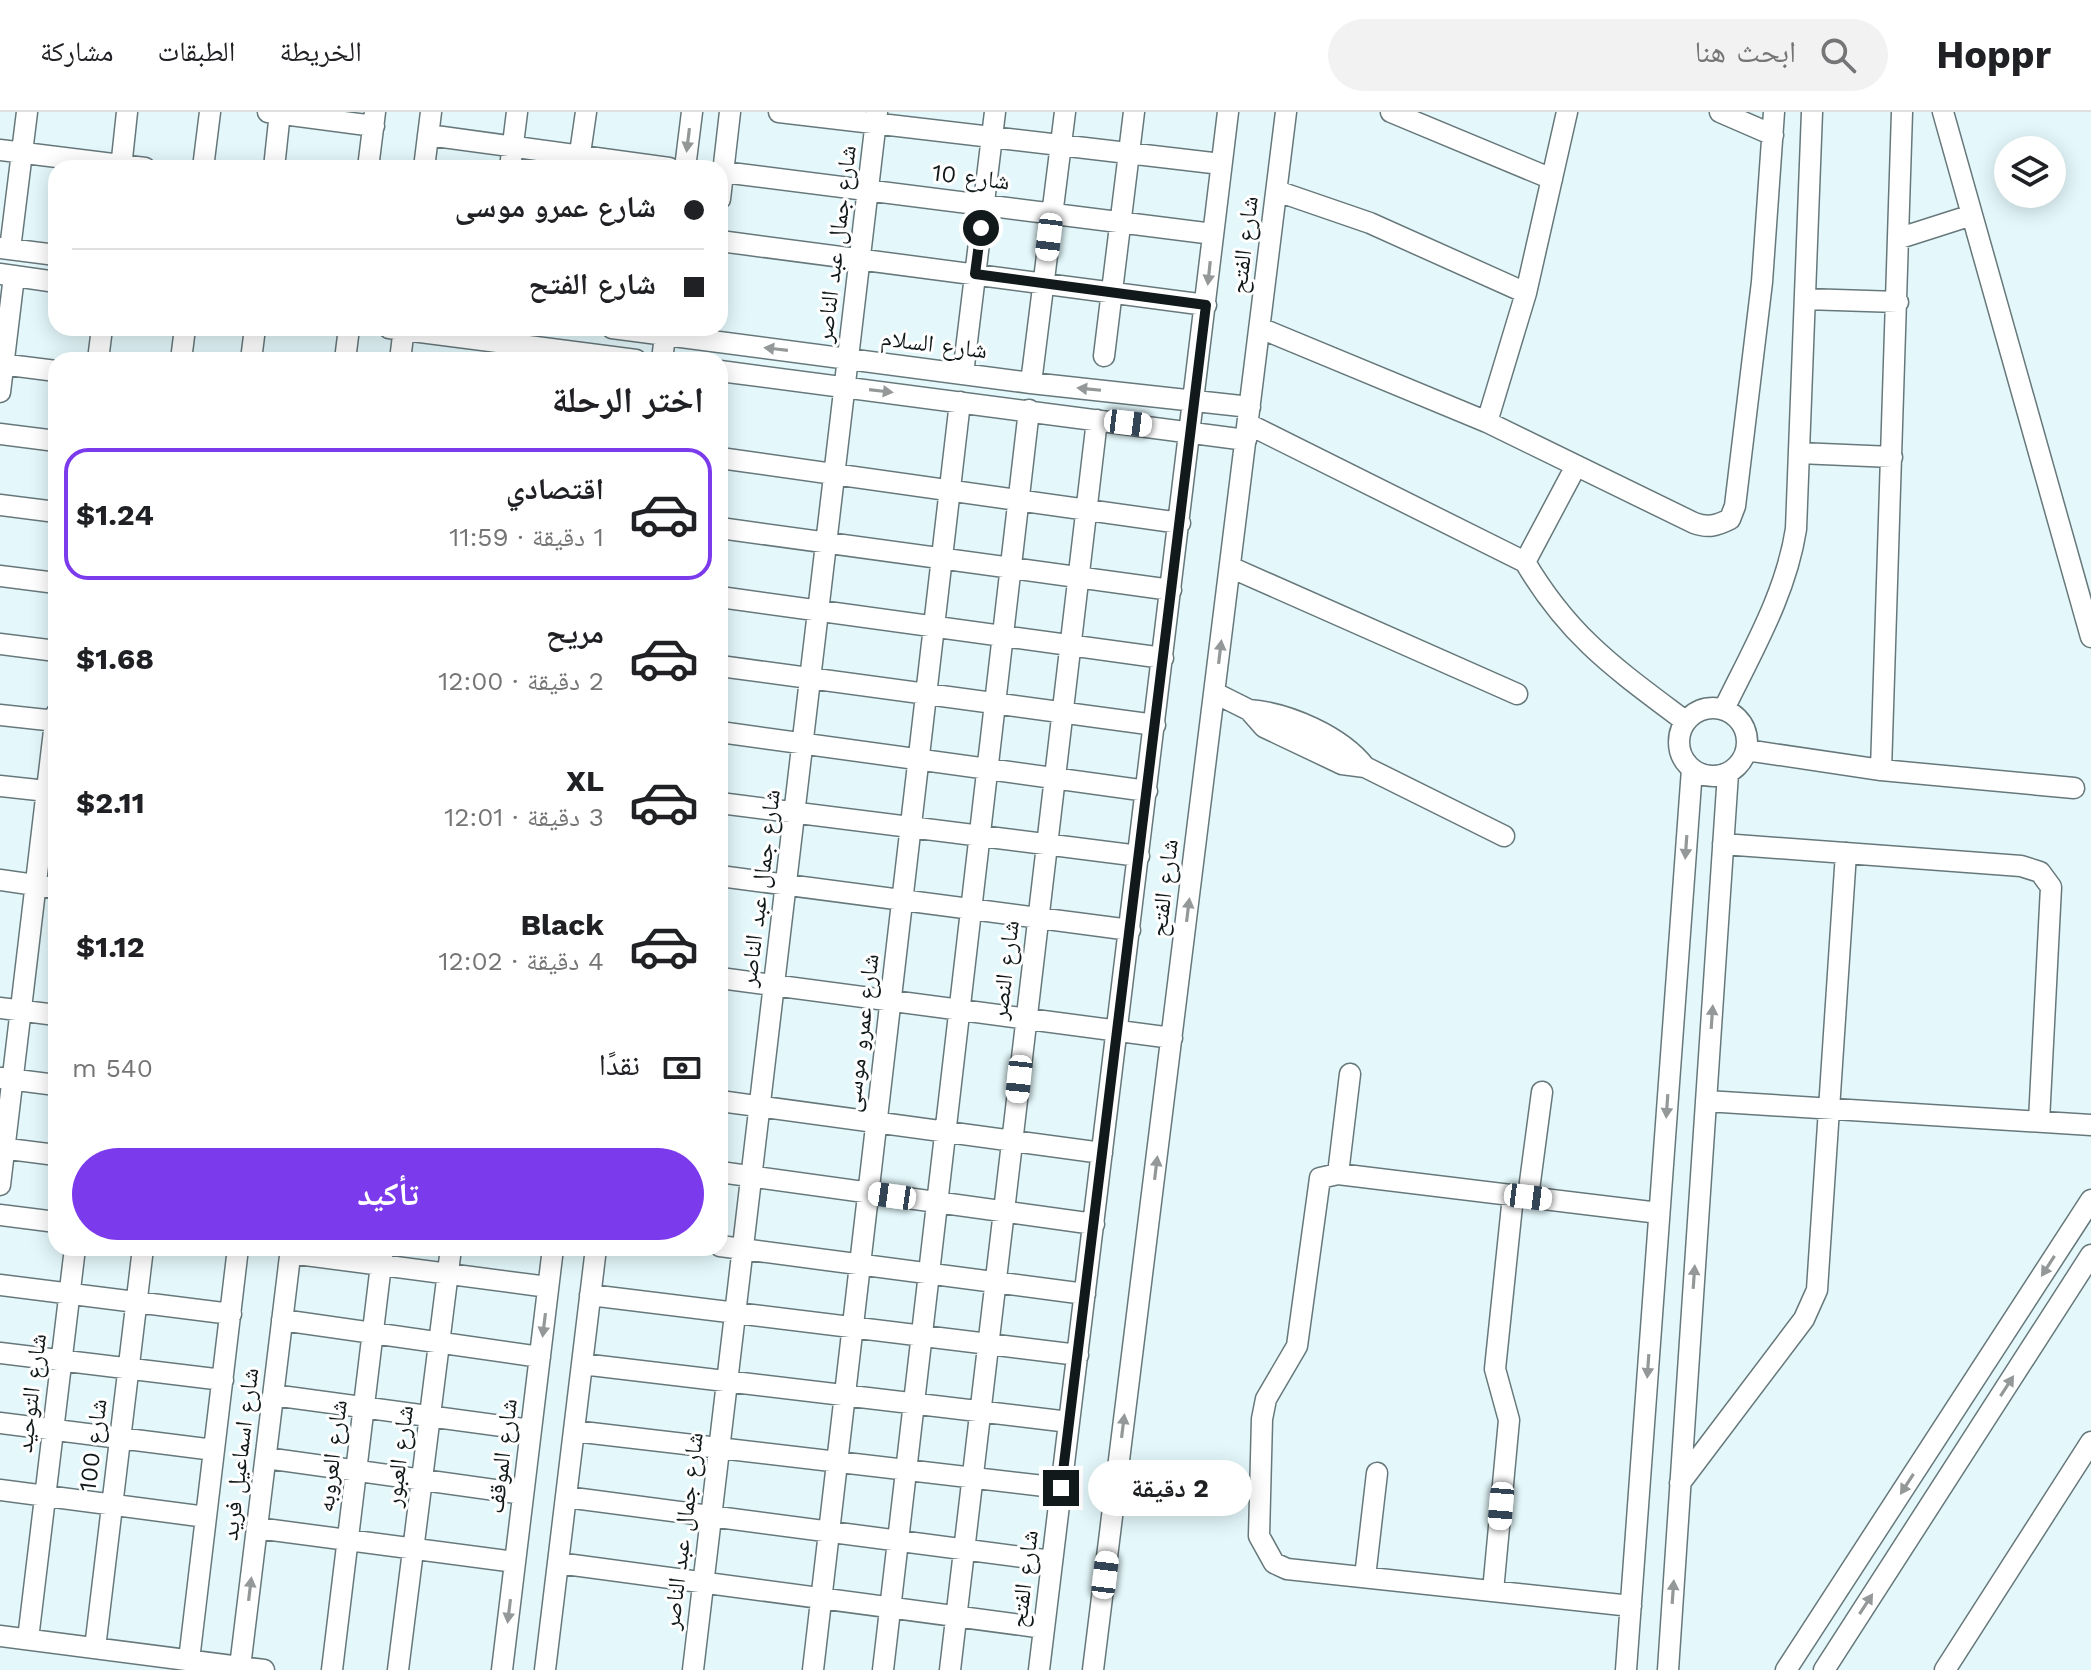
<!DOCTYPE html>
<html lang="ar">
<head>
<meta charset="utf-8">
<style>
	body { margin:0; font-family:"Work Sans","Noto Naskh Arabic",sans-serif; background:#f2f2f2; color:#202124; direction:rtl; height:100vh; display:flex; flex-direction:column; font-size:30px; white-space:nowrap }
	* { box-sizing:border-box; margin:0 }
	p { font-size:26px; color:#757577 }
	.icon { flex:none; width:44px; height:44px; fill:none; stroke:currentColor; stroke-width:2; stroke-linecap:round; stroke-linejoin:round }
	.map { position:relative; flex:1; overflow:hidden; direction:ltr }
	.panel { position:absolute; left:48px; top:240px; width:680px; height:904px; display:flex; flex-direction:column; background:#fff; border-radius:24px; box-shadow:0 4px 20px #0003; direction:rtl }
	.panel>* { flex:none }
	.guide { position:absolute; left:48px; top:48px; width:680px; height:176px; border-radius:24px; box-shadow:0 4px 20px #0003; direction:rtl; display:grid; align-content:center; height:176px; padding:0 24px; background:#fff }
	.fabs { position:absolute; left:1994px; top:24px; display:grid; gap:16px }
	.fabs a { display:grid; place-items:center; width:72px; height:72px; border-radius:50%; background:#fff; box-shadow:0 4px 20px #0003; font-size:40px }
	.end { position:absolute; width:36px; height:36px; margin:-18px; border:10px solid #12191a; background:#fff; box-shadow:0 0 0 4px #fff }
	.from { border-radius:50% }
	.bubble { position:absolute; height:56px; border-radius:28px; background:#fff; box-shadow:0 4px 20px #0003; font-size:26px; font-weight:700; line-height:56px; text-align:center; direction:rtl }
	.car { position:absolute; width:24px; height:48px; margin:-24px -12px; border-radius:10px; box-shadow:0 0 6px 2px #0007; background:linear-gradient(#fff 24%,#345 0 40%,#fff 0 76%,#345 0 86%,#fff 0) }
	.guide b { display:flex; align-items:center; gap:28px; height:76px; font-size:30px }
	.guide b+b { border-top:2px solid #e0e0e0 }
	.guide i { width:20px; height:20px; background:#202124 }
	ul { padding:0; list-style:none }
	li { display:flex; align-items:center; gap:24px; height:132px; margin:0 16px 12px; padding:0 8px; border:4px solid transparent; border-radius:24px }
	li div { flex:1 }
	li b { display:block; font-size:30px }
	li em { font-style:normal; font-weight:700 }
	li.active { border-color:#7c3aed }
	li>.icon { width:72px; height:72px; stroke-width:1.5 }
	h2 { padding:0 24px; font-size:36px; line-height:96px }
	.pay { display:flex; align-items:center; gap:20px; height:88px; padding:0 24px; font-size:30px }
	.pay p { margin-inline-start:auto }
	.cta { display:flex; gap:16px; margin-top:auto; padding:16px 24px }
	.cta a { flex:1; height:92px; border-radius:48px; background:#7c3aed; color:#fff; font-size:32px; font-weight:700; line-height:92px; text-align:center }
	header { display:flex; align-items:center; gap:48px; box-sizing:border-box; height:112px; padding:0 40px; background:#fff; border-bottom:2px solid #e0e0e0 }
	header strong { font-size:38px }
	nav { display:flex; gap:44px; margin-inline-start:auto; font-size:28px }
	.search { width:560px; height:72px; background:#f2f2f2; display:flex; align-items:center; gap:20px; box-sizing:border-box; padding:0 28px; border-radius:44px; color:#757577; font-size:30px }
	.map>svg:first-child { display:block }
</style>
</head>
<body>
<header>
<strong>Hoppr</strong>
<div class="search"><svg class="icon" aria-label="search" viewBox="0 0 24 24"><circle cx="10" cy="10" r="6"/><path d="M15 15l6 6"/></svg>ابحث هنا</div>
<nav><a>الخريطة</a><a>الطبقات</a><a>مشاركة</a></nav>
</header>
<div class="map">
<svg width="2091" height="1558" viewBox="0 0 2091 1558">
	<rect width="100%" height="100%" fill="#e4f8fb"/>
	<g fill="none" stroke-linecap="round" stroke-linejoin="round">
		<!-- minor casing -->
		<g stroke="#67787b" stroke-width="23">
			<path id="minor" d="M268,0L374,14
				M779,0L1221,52
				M1391,0L1552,67
				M1720,0L1773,23
				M1943,0L2091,525
				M428,23L669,56
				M0,38L145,56
				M578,55L586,0
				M121,56L127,0
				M203,56L210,0
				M274,56L280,0
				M368,56L375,0
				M424,56L431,0
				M510,56L517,0
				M685,56L692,0
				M723,60L1213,122
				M1277,79L1370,111L1526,181
				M720,87L730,0
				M1900,126L1972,103
				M720,129L1206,193
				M0,136L56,143
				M10,137L27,0
				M0,162L56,170
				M1805,187L1898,190
				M389,216L636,248
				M612,216L1031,271L1250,295
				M1260,216L1487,310L1694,411C1708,416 1716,414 1730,407L1735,394L1762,170L1774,0
				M1104,244L1134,0
				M98,248L102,216
				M181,248L185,216
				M251,248L255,216
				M345,248L349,216
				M400,248L404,216
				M662,248L666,216
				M0,252L56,259
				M720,259L1246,328
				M963,262L995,0
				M1031,271L1065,0
				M0,280L14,164
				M1487,310L1526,181L1567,0
				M1248,312L1525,450C1570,526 1616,557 1685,609
				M0,322L56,329
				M1799,341L1892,345
				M720,346L1180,411
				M0,393L56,400
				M720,416L1171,478
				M1525,450L1576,354
				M1230,455L1517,582
				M0,464L56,471
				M720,485L1163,546
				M0,532L56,539
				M720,554L1155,613
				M1215,581L1249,598L1264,615L1342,652L1365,655L1504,724
				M1679 630a34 34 0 1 1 68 0a34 34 0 1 1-68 0Z
				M1724,597C1752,539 1786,482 1796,417L1812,0
				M1249,598C1288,601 1341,624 1365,655
				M0,603L56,609
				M720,620L1147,679
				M1746,638L1881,658L2074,676
				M1881,658L1902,0
				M0,674L56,680
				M720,691L1139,744
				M1723,732L2021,754L2040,760L2051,775L2039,1009
				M720,764L1130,818
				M0,768L56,776
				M720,866L1172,926
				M0,896L56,903
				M1,966L56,973
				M720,989L1102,1041
				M1706,989L2091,1013
				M0,1036L56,1043
				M720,1060L1094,1112
				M1338,1062L1350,962
				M0,1073L56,602
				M1528,1085L1542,980
				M0,1103L56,1110
				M720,1134L1085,1182
				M290,1141L548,1175
				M0,1173L231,1202
				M590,1183L1078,1243
				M282,1208L540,1245
				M0,1241L223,1268
				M582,1252L1069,1310
				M273,1283L531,1318
				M0,1311L214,1338
				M574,1319L1061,1376
				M266,1346L523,1382
				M1680,1371L1804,1207L1817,1178L1846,741
				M0,1378L206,1405
				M566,1385L1052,1449
				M257,1416L515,1450
				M558,1451L1044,1516
				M1365,1465L1377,1361
				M1493,1479L1509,1308L1495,1257L1513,1084
				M1631,1494L1287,1457L1274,1451L1259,1424L1262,1307L1266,1287L1297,1234L1320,1066L1338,1062L1659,1101
				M0,1524L264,1558
				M28,1527L75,1136
				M95,1536L143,1136
				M189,1548L238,1136
				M240,1555L291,1136
				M332,1558L383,1136
				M398,1558L451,1136
				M502,1558L553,1136
				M545,1558L596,1136
				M693,1558L877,0
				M813,1558L960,290
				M883,1558L1029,298
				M950,1558L1097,308
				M1039,1558L1228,0
				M1093,1558L1286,0
				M1626,1558L1692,657
				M1668,1558L1728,661
				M1786,1558L2091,1088
				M1824,1558L2091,1143
				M1945,1558L2091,1330"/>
		</g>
		<!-- minor -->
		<use href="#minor" stroke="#fff" stroke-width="20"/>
	</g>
	<!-- one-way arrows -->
	<defs><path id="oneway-solid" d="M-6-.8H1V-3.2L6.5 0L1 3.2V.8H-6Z" transform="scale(2)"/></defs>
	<g fill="#949898">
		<use href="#oneway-solid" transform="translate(688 28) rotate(97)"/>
		<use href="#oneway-solid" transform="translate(1209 161) rotate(96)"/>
		<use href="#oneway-solid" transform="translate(776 237) rotate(-173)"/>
		<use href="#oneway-solid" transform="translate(1089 277) rotate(-174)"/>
		<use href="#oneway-solid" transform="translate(881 279) rotate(7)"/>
		<use href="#oneway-solid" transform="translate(1220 540) rotate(-83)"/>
		<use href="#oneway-solid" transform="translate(1686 735) rotate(94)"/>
		<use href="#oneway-solid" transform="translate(1188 798) rotate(-83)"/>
		<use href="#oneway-solid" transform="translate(1712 905) rotate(-86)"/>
		<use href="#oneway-solid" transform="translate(1667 994) rotate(94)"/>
		<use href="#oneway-solid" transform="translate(1156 1056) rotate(-83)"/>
		<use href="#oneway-solid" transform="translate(2048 1154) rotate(123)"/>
		<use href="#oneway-solid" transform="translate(1694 1165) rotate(-86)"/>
		<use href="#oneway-solid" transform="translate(544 1213) rotate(97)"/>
		<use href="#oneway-solid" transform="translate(1648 1254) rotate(94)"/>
		<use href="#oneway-solid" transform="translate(2007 1274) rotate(-57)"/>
		<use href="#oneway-solid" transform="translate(1123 1314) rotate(-83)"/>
		<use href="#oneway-solid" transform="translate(1907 1372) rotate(123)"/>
		<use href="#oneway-solid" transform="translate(250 1477) rotate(-83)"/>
		<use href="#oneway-solid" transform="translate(1673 1480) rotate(-86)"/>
		<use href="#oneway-solid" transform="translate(1866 1492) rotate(-57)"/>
		<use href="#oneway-solid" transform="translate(509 1499) rotate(97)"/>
	</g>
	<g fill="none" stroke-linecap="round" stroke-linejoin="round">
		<!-- route -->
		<path stroke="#12191a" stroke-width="10" d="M981,116L975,162L1206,193L1061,1376"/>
	</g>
	<g text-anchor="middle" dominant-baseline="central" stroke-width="6" stroke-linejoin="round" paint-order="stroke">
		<!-- street labels -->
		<g font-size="24" fill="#12191a" stroke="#fff">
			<text transform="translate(971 65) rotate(7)">شارع 10</text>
			<text transform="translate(836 132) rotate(-83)">شارع جمال عبد الناصر</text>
			<text transform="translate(1244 133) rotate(-83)">شارع الفتح</text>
			<text transform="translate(934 232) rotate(7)">شارع السلام</text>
			<text transform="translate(760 776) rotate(-83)">شارع جمال عبد الناصر</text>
			<text transform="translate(1164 776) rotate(-83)">شارع الفتح</text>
			<text transform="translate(1005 858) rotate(-83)">شارع النصر</text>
			<text transform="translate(861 921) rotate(-83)">شارع عمرو موسى</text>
			<text transform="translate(31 1281) rotate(-83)">شارع التوحيد</text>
			<text transform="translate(93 1333) rotate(-83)">شارع 100</text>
			<text transform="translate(240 1342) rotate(-83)">شارع اسماعيل فريد</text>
			<text transform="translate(332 1344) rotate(-83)">شارع العروبه</text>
			<text transform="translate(399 1344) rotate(-83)">شارع العبور</text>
			<text transform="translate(502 1344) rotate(-83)">شارع الموقف</text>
			<text transform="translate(683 1419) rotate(-83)">شارع جمال عبد الناصر</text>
			<text transform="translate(1024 1467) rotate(-83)">شارع الفتح</text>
		</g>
	</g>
</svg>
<div class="fabs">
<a><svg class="icon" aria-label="layers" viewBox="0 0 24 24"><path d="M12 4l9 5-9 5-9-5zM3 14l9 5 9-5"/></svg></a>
</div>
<i class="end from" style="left:981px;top:116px"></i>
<i class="end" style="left:1061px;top:1376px"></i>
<div class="bubble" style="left:1088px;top:1348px;width:164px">2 دقيقة</div>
<i class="car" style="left:1049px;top:125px;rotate:187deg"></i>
<i class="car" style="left:1128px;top:311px;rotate:97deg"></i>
<i class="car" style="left:1019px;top:967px;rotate:186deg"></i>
<i class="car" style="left:892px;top:1084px;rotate:278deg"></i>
<i class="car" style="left:1528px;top:1085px;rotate:97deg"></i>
<i class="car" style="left:1501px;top:1394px;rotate:185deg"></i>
<i class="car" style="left:1105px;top:1463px;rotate:7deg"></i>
<div class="guide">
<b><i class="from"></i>شارع عمرو موسى</b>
<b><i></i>شارع الفتح</b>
</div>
<section class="panel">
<h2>اختر الرحلة</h2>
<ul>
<li class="active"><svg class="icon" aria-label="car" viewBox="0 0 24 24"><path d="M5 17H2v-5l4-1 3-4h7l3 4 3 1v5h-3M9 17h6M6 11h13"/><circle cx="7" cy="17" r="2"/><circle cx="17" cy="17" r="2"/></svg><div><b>اقتصادي</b><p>1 دقيقة · 11:59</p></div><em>$1.24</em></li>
<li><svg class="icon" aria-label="car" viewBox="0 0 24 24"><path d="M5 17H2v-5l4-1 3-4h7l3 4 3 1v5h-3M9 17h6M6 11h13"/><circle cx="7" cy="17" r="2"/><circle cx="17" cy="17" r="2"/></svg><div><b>مريح</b><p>2 دقيقة · 12:00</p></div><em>$1.68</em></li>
<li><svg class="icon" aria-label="car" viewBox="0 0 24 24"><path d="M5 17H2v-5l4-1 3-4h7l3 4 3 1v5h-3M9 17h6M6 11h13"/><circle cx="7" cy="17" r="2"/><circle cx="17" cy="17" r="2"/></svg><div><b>XL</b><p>3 دقيقة · 12:01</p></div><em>$2.11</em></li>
<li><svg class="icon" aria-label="car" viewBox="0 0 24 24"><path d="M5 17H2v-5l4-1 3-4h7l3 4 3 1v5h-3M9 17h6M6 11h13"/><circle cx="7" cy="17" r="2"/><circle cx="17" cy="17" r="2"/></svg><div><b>Black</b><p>4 دقيقة · 12:02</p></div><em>$1.12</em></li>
</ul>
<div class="pay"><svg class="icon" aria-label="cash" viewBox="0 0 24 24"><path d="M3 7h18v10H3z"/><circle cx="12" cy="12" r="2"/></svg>نقدًا<p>540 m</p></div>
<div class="cta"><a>تأكيد</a></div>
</section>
</div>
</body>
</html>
